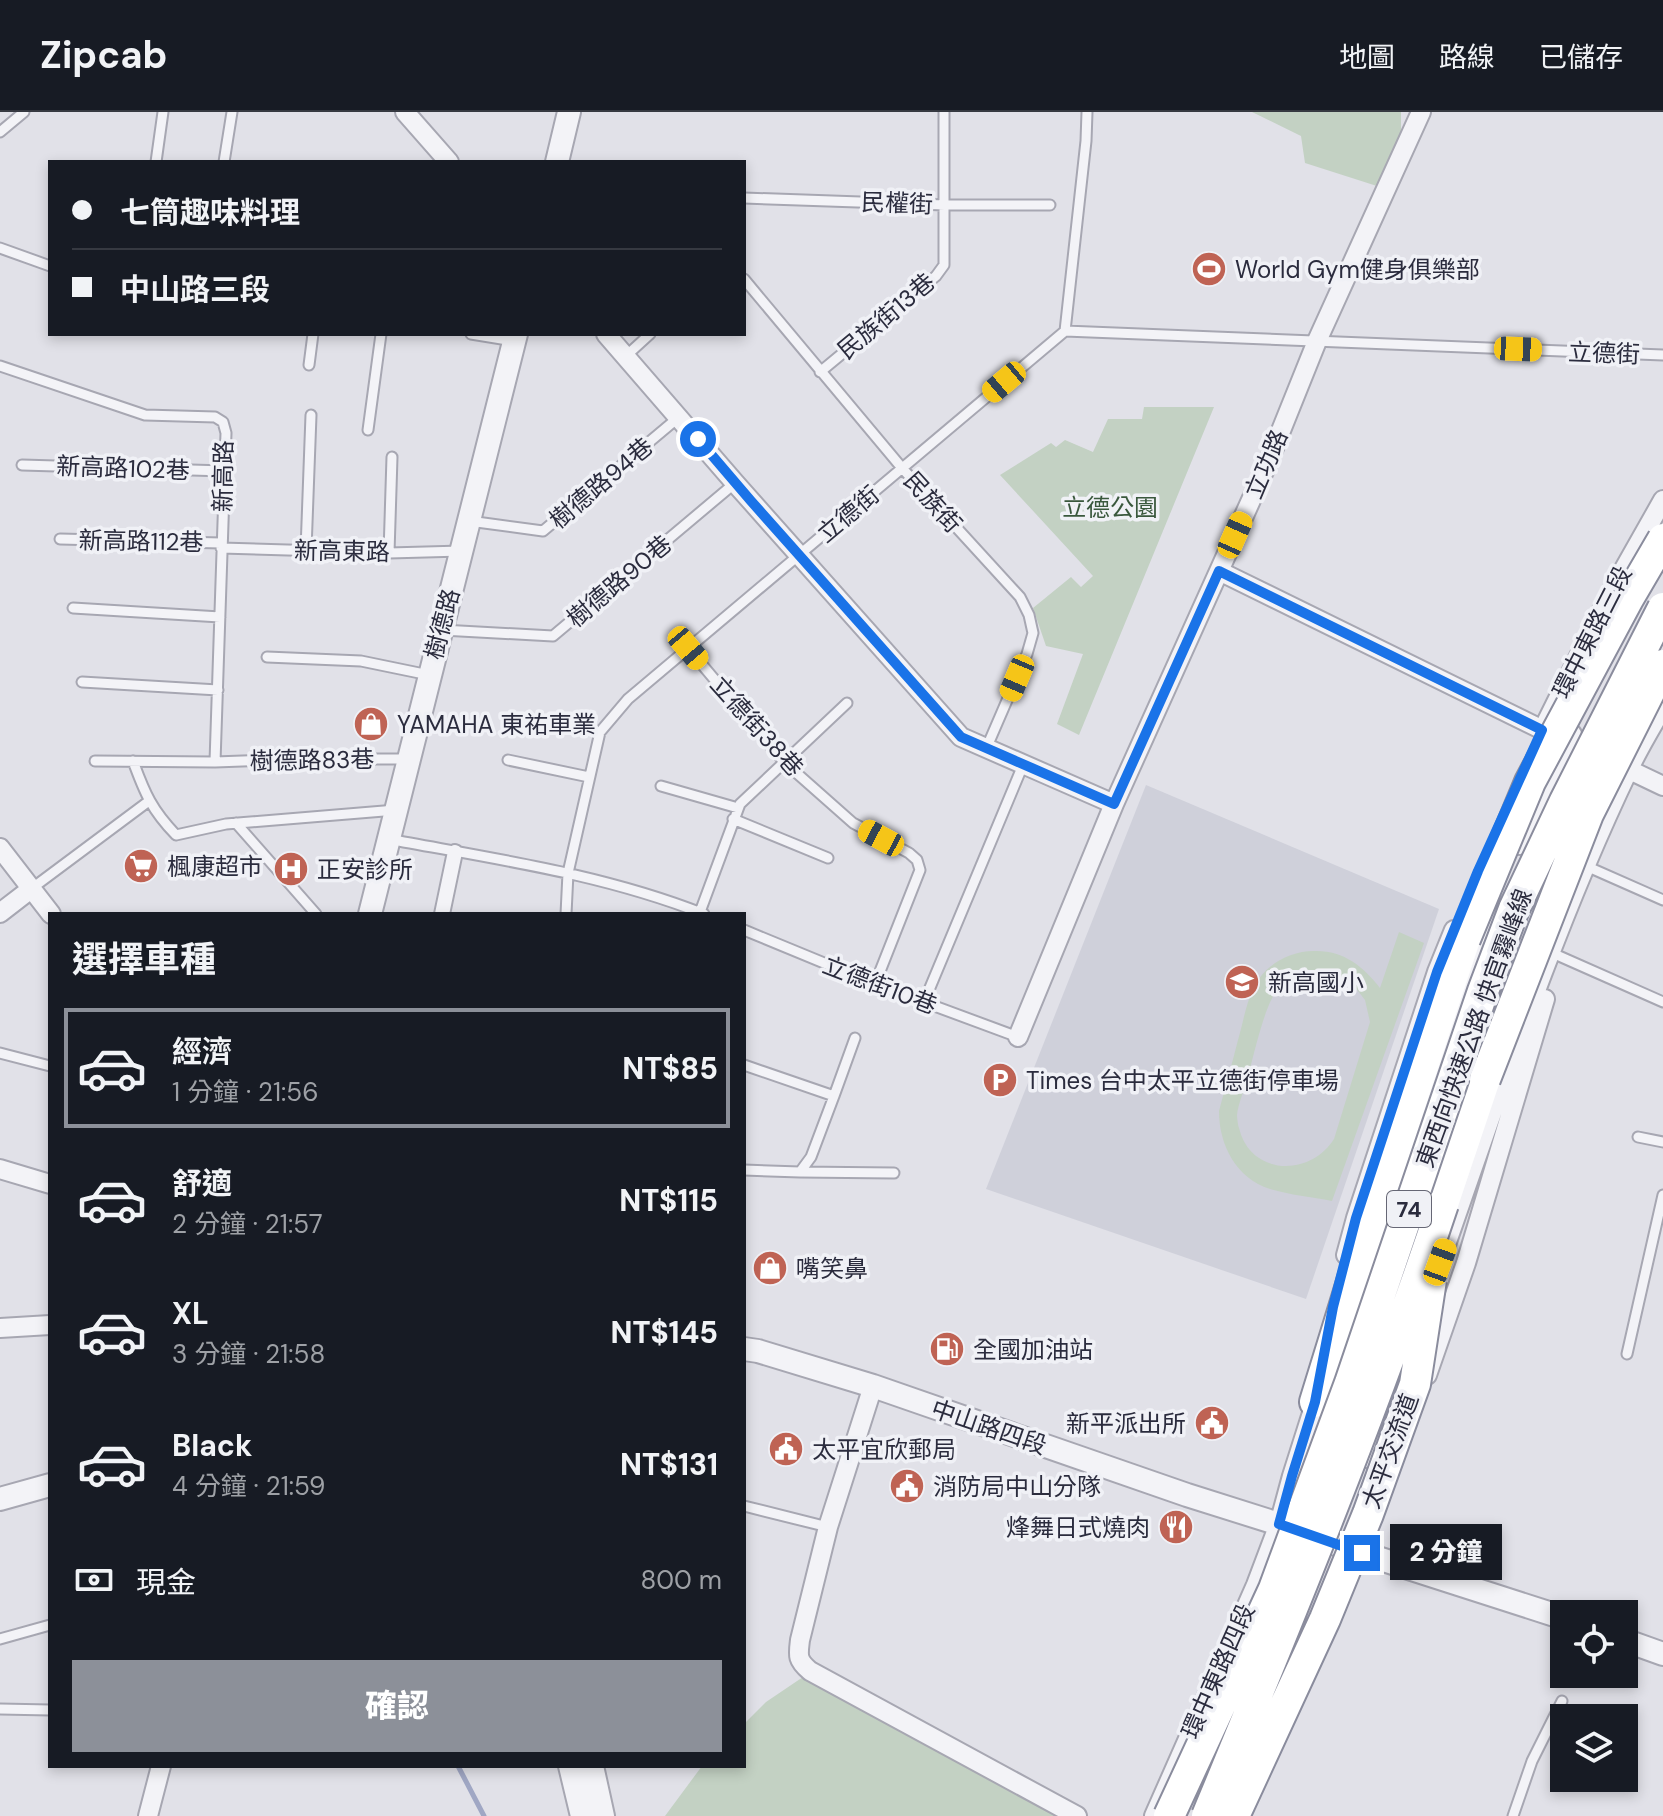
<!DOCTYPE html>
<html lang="zh-TW">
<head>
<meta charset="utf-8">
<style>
	body { margin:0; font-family:"DM Sans","Noto Sans TC",sans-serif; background:#242831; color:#f1f3f6; height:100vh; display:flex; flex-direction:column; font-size:30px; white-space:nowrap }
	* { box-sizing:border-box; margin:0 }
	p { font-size:26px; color:#9ea1a6 }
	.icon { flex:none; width:44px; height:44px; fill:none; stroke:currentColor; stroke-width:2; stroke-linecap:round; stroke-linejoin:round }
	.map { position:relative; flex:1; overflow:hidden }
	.sheet { position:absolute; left:48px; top:800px; width:698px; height:856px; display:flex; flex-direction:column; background:#171b24; border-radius:0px; box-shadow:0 4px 12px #0003 }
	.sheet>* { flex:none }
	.guide { position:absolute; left:48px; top:48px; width:698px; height:176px; border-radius:0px; box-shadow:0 4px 12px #0003; display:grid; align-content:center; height:176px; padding:0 24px; background:#171b24 }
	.tools { position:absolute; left:1550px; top:1488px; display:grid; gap:16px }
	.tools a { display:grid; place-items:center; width:88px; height:88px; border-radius:0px; background:#171b24; box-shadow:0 4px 12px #0003; font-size:40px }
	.end { position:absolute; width:36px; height:36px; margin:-18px; border:10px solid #1a73e8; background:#fff; box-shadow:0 0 0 4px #fff }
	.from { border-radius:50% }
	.bubble { position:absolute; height:56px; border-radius:0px; background:#171b24; box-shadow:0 4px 12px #0003; font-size:26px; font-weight:800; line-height:56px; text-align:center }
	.car { position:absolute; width:24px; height:48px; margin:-24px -12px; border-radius:10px; box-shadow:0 0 6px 2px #0007; background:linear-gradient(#f5c518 24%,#345 0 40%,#f5c518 0 76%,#345 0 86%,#f5c518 0) }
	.guide b { display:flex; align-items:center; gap:28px; height:76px; font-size:30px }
	.guide b+b { border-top:2px solid #363941 }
	.guide i { width:20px; height:20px; background:#f1f3f6 }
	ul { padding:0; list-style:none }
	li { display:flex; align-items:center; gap:24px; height:120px; margin:0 16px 12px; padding:0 8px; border:4px solid transparent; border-radius:0px }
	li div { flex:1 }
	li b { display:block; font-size:30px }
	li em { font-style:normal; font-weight:800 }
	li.on { border-color:#8c9099 }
	li>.icon { width:72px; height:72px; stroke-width:1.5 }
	h2 { padding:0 24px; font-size:36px; line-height:96px }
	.pay { display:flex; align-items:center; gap:20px; height:88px; padding:0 24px; font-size:30px }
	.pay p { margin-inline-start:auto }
	.cta { display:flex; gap:16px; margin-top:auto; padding:16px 24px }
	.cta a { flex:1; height:92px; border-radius:0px; background:#8c9099; color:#fff; font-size:32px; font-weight:800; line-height:92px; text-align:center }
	header { display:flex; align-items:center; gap:48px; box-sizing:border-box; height:112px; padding:0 40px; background:#171b24; border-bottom:2px solid #363941 }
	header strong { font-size:38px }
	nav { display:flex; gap:44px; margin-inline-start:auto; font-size:28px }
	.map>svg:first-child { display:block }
</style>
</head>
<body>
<header>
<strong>Zipcab</strong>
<nav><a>地圖</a><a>路線</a><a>已儲存</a></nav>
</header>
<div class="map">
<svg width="1663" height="1704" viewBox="0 0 1663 1704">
	<rect width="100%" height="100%" fill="#e1e1e8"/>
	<!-- built -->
	<path fill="#cfd0da" d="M1146,673L1439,797L1306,1187L986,1077Z"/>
	<!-- green -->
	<path fill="#c3d1c3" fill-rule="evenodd" d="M1252,0H1401V26L1380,75L1305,51L1301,24Z
		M1144,295H1214L1079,623L1057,612L1083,542L1046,534L1033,496L1071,465L1081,475L1093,464L1000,363L1051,331L1056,335L1065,328L1093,340L1108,307H1142Z
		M1399,820L1424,831L1332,1089C1312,1085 1290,1083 1270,1077C1236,1066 1219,1033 1219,999C1225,976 1232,952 1238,928C1243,911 1246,891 1254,875C1265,853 1289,839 1314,839C1343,838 1363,854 1380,876ZM1318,859L1341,864L1351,870L1365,888L1370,910L1334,1027C1309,1066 1250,1063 1239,1016C1238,1014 1237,1005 1237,1003C1238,992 1244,979 1247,968C1253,947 1264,895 1276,880C1287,866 1301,860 1318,859Z
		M803,1565L1059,1704H665L702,1654H744V1612L766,1590Z"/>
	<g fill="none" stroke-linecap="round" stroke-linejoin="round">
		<!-- stream -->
		<path stroke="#a0a7c4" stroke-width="5" d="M458,1654L484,1704"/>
		<!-- service casing -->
		<g stroke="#a7a7b2" stroke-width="13">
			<path id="service" d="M0,20L24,0
				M156,50L163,0
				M224,50L232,0
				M744,86L945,93H1050
				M0,136L50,154
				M744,167L902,356L1020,485L1029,503L1033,521L1027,542L986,637
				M1065,219L1086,29L1087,0
				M471,222L514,229
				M627,243L650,222
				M309,253L313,222
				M0,254L145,303L215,305L223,310L226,321L215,650
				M820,260L936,164L944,153V0
				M368,318L381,222
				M22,353L225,359
				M469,409L543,419L679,305
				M60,427L221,431
				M221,436L389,441L462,439
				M306,438L311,303
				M389,441L392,345
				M73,496L220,505
				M442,518L553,524L735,371
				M688,536L784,650L853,711L909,741L917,748L920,758L875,872
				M267,545L361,549L429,563
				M82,570L218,578
				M508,648L589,665
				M95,649L215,650L304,647H409
				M133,649C145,682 152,698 176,723L226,712L396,698
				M661,674L738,696
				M733,707L828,746
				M236,711L316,802
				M388,727C495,747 603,762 704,802
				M1586,754L1663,788
				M31,777L149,689
				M700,800L740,692L847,591
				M566,802L568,761L600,620L628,587L1065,219L1663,243
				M744,818L875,872L1018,925
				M1559,844L1663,890
				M924,890L1023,653
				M0,941L50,954
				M744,953L834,984L855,926
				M1638,1025L1663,1030
				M744,1058L800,1060L811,1045L834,984
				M800,1060L894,1061
				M1627,1242L1663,1083
				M744,1394L828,1415
				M0,1527L50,1513
				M0,1597L50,1598
				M1513,1704L1532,1649L1562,1589"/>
		</g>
		<!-- pedestrian casing -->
		<g stroke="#a7a7b2" stroke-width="18">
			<path id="pedestrian" d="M442,802L455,740"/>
		</g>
		<!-- minor casing -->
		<g stroke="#a7a7b2" stroke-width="22">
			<path id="minor" d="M405,0L449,50
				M606,222L735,371L961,625L1114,692
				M1219,459L1555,624
				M1547,609L1611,480L1663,388
				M1619,653L1663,674
				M1519,733L1572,622
				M0,736L51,802
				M0,801L31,777
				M1018,925L1114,692L1270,346L1317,229L1421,0
				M0,1057L50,1072
				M1346,1143L1356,1106L1437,860L1454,818
				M1373,1148L1385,1119L1491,801
				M1430,1178C1492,1004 1548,826 1628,659C1638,637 1651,616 1663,595
				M0,1216L50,1213
				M1427,1263L1466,1151L1545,887
				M873,1274L828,1415L800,1528C798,1544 797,1548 810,1559L1077,1704
				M1366,1346L1390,1290L1409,1236
				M148,1704L161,1654
				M1154,1704L1256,1473L1279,1412L1292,1364L1318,1282"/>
		</g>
		<!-- tertiary casing -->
		<g stroke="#a7a7b2" stroke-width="26">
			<path id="tertiary" d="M557,50L569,0
				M370,802L516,222
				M744,1237L758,1239L873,1274L1187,1383L1279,1412L1362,1441L1564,1506
				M0,1387L50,1373
				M1624,1528L1663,1542
				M570,1654L582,1704
				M592,1654L603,1704"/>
		</g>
		<!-- trunk casing -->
		<g stroke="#8a8c9d" stroke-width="34">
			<path id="trunk" d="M1443,1092L1485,967
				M1315,1290L1356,1157L1465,827"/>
		</g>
		<!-- service -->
		<use href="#service" stroke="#f3f3f7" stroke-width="9"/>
		<!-- pedestrian -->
		<use href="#pedestrian" stroke="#f3f3f7" stroke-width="14"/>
		<!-- minor -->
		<use href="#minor" stroke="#f3f3f7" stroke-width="18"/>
		<!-- tertiary -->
		<use href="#tertiary" stroke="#f3f3f7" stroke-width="22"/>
		<!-- trunk -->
		<use href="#trunk" stroke="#fff" stroke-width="30"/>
		<!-- trunk-bridge casing -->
		<g stroke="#8a8c9d" stroke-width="34" stroke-linecap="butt">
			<path id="trunk-bridge" d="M1465,827L1530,670L1628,487L1663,427
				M1485,967L1588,702L1663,553
				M1169,1704L1274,1477L1350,1271L1483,879L1514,797L1565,689L1663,496
				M1207,1704C1291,1502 1374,1299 1443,1092
				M1234,1704L1325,1507L1368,1402L1415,1272L1431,1168"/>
		</g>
		<!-- trunk-bridge -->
		<use href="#trunk-bridge" stroke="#fff" stroke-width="30"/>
	</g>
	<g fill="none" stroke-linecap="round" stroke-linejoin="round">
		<!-- route -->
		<path stroke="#1a73e8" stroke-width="10" d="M698,327L751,389L961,625L1114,692L1219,459L1542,618L1478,759L1437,860L1356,1106L1333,1195L1315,1290L1292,1364L1279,1412L1362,1441"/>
	</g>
	<!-- icons -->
	<defs>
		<g id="stadium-disc" transform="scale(1.8)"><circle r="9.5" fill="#bf6354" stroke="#f0f1f6"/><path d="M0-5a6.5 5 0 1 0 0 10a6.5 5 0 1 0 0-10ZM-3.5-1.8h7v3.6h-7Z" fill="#fff"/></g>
		<g id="shop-disc" transform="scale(1.8)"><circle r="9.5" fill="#bf6354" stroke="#f0f1f6"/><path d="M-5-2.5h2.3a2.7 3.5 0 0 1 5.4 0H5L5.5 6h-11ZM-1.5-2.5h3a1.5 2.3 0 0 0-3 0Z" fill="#fff"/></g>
		<g id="supermarket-disc" transform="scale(1.8)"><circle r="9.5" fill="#bf6354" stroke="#f0f1f6"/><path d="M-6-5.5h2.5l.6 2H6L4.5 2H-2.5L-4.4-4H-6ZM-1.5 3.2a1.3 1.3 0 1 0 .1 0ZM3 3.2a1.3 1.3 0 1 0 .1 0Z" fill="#fff"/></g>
		<g id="hospital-disc" transform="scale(1.8)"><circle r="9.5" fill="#bf6354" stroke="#f0f1f6"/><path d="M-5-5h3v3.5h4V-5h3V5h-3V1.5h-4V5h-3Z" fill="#fff"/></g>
		<g id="school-disc" transform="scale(1.8)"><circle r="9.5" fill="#bf6354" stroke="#f0f1f6"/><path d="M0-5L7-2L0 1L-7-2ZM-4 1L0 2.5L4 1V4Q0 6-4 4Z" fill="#fff"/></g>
		<g id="parking-disc" transform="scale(1.8)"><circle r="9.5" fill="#bf6354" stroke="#f0f1f6"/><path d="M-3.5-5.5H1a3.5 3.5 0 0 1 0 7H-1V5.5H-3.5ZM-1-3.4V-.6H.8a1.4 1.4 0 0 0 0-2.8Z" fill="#fff"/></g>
		<g id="fuel-disc" transform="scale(1.8)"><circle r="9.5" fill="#bf6354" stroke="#f0f1f6"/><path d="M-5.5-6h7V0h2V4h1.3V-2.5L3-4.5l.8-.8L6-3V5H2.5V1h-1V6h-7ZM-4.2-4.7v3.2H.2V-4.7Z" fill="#fff"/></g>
		<g id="civic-disc" transform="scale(1.8)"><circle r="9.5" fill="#bf6354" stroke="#f0f1f6"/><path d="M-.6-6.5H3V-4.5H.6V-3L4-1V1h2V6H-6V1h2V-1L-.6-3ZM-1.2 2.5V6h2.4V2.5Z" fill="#fff"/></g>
		<g id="restaurant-disc" transform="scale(1.8)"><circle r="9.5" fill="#bf6354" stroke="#f0f1f6"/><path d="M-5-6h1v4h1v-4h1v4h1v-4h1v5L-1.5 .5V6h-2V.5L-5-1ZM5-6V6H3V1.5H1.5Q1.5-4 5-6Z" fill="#fff"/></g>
	</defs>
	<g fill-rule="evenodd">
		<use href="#stadium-disc" x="1209" y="157"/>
		<use href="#shop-disc" x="371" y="612"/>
		<use href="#supermarket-disc" x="141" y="754"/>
		<use href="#hospital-disc" x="291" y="757"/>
		<use href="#school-disc" x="1242" y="870"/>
		<use href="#parking-disc" x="1000" y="968"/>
		<use href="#shop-disc" x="770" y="1156"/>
		<use href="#fuel-disc" x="947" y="1237"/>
		<use href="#civic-disc" x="1212" y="1311"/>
		<use href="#civic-disc" x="786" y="1337"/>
		<use href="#civic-disc" x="907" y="1374"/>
		<use href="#restaurant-disc" x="1176" y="1415"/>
	</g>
	<g text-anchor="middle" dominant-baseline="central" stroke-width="7" stroke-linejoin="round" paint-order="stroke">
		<!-- shield labels -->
		<rect fill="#f0f1f6" stroke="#666775" stroke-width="2" x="1387" y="1079" width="44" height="36" rx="6"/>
		<g font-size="22" font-weight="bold" fill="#2b2c3e">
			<text x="1409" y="1097">74</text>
		</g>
		<!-- street labels -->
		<g font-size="24" fill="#2b2c3e" stroke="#f0f1f6">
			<text transform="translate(897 91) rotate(2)">民權街</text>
			<text transform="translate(886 204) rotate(-40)">民族街13巷</text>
			<text transform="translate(1604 241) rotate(2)">立德街</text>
			<text transform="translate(1266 352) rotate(-67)">立功路</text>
			<text transform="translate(123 356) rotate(2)">新高路102巷</text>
			<text transform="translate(223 364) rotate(-89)">新高路</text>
			<text transform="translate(601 371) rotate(-40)">樹德路94巷</text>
			<text transform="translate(933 390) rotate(48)">民族街</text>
			<text transform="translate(848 402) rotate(-40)">立德街</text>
			<text transform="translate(141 429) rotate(1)">新高路112巷</text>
			<text transform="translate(342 439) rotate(1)">新高東路</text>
			<text transform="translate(619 469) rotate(-40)">樹德路90巷</text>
			<text transform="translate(442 512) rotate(-75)">樹德路</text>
			<text transform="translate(1592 520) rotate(-63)">環中東路三段</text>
			<text transform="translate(757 614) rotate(48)">立德街38巷</text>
			<text transform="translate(312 648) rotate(-1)">樹德路83巷</text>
			<text transform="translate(880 873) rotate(21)">立德街10巷</text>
			<text transform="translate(1474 916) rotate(-70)">東西向快速公路 快官霧峰線</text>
			<text transform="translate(989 1315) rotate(19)">中山路四段</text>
			<text transform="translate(1390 1339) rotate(-70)">太平交流道</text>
			<text transform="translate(1218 1559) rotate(-66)">環中東路四段</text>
		</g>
		<!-- poi labels -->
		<g font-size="24" fill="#2b2c3e" stroke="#f0f1f6" text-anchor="start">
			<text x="1235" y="157">World Gym健身俱樂部</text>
			<text x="397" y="612">YAMAHA 東祐車業</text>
			<text x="167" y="754">楓康超市</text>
			<text x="317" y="757">正安診所</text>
			<text x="1268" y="870">新高國小</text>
			<text x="1026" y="968">Times 台中太平立德街停車場</text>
			<text x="796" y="1156">嘴笑鼻</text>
			<text x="973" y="1237">全國加油站</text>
			<text x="1186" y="1311" text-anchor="end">新平派出所</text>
			<text x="812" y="1337">太平宜欣郵局</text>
			<text x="933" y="1374">消防局中山分隊</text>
			<text x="1150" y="1415" text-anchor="end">烽舞日式燒肉</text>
		</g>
		<!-- park labels -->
		<g font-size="24" fill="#3a583d" stroke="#f0f1f6">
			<text x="1110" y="395">立德公園</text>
		</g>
	</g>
</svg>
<div class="tools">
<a><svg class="icon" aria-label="locate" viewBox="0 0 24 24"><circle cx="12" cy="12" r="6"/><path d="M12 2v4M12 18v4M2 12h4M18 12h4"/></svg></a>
<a><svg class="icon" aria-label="layers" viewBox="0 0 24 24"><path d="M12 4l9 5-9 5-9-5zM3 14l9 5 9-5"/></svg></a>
</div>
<i class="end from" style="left:698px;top:327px"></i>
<i class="end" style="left:1362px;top:1441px"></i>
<div class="bubble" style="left:1390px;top:1412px;width:112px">2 分鐘</div>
<i class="car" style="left:1518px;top:237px;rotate:92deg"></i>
<i class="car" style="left:1004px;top:270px;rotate:230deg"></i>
<i class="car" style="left:1235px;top:423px;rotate:24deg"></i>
<i class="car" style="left:688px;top:536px;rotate:140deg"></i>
<i class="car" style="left:1017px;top:566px;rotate:203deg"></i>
<i class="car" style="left:881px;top:726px;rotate:298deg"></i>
<i class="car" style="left:1440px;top:1150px;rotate:20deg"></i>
<div class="guide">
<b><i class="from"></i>七筒趣味料理</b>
<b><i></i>中山路三段</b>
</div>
<section class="sheet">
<h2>選擇車種</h2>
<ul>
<li class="on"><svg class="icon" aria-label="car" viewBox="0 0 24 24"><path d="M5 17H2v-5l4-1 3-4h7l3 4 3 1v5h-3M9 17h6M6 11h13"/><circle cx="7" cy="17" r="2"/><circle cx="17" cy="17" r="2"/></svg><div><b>經濟</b><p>1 分鐘 · 21:56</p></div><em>NT$85</em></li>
<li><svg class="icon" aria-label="car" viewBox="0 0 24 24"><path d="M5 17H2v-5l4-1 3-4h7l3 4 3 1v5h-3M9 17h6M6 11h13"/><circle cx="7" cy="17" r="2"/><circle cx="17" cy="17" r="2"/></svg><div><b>舒適</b><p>2 分鐘 · 21:57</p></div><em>NT$115</em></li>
<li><svg class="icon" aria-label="car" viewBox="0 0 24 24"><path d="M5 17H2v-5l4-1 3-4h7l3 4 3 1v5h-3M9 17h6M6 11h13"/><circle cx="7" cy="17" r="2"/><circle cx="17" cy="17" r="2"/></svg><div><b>XL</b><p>3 分鐘 · 21:58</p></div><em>NT$145</em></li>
<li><svg class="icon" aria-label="car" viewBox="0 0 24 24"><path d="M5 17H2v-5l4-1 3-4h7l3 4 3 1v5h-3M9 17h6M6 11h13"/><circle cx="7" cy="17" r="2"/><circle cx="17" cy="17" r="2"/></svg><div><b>Black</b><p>4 分鐘 · 21:59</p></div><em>NT$131</em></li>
</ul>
<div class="pay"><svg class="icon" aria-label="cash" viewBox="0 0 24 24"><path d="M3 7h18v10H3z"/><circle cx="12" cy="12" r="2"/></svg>現金<p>800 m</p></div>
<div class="cta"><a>確認</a></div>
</section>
</div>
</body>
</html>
